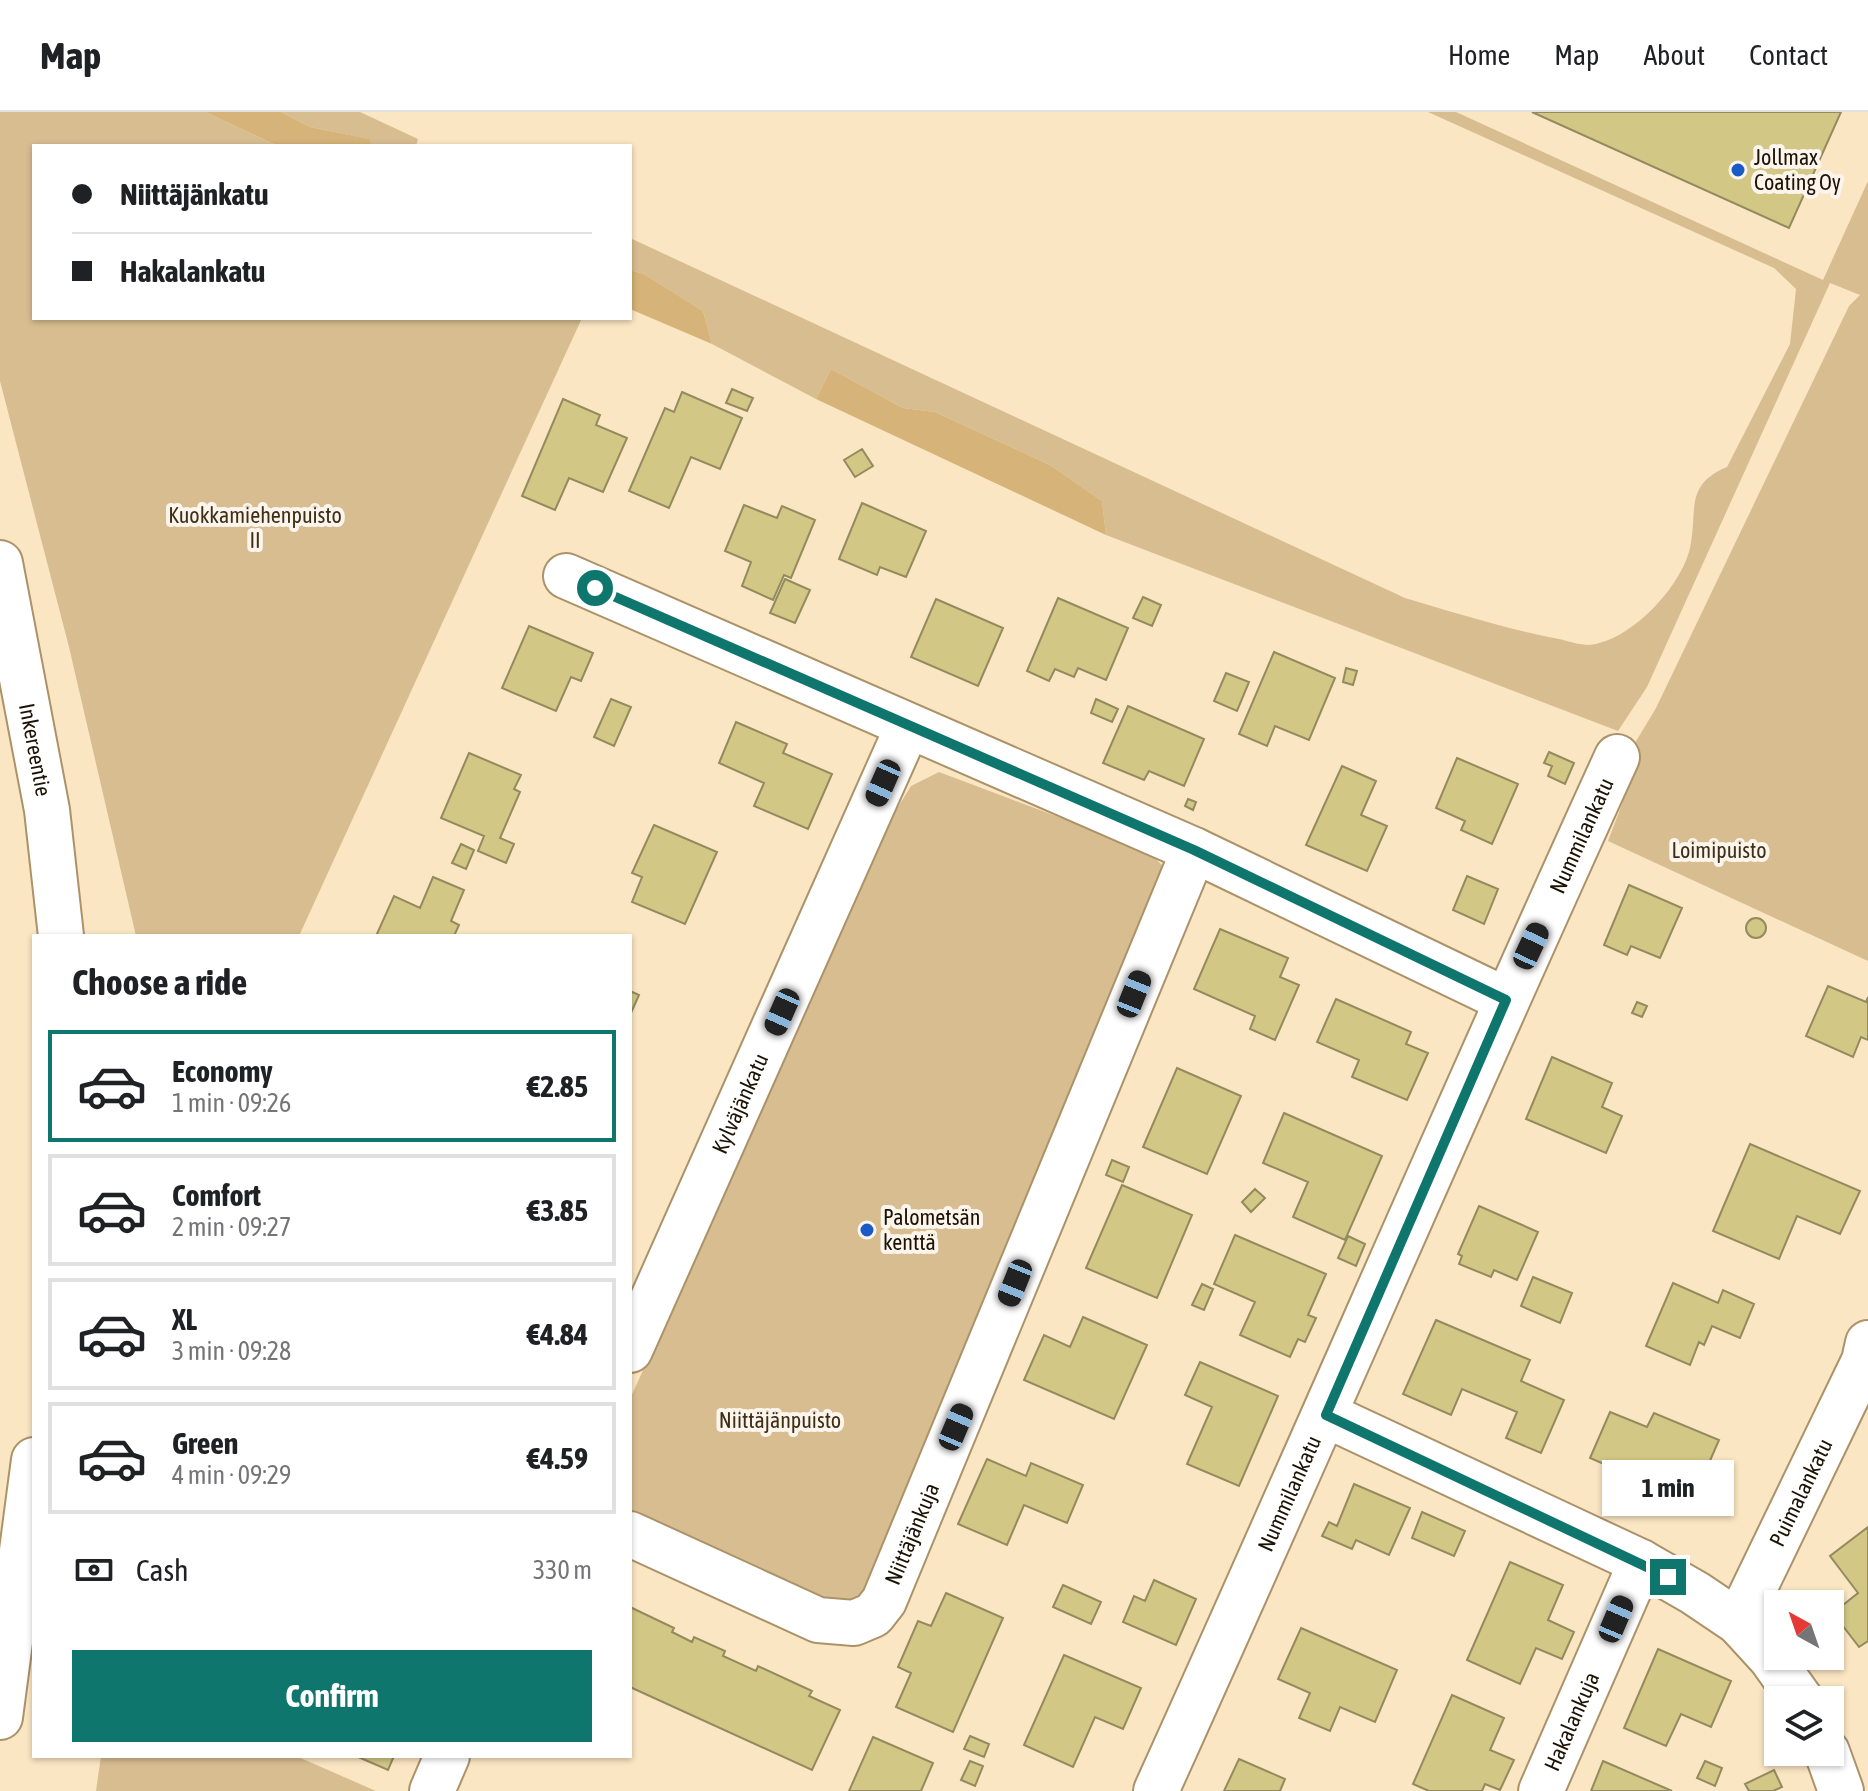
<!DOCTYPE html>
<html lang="en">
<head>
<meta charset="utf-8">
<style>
	body { margin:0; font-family:"Asap Condensed",sans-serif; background:#f6f6f6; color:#202124; height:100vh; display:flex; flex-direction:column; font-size:30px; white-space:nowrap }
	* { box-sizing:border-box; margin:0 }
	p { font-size:26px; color:#757577 }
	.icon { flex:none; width:44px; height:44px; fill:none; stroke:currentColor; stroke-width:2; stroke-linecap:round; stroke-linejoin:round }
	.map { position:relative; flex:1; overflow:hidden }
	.details { position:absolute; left:32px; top:822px; width:600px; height:824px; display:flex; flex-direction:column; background:#fff; border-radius:0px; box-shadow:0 2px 6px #0004 }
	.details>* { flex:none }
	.guide { position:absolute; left:32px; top:32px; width:600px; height:176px; border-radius:0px; box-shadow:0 2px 6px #0004; display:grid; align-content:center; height:176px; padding:0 40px; background:#fff }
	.needle { width:52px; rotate:320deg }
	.buttons { position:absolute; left:1764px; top:1478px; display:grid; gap:16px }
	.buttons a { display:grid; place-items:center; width:80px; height:80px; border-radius:0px; background:#fff; box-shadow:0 2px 6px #0004; font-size:40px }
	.end { position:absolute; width:36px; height:36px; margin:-18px; border:10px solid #0f766e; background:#fff; box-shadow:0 0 0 4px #fff }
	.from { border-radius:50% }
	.bubble { position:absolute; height:56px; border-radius:0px; background:#fff; box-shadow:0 2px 6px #0004; font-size:26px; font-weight:700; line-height:56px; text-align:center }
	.car { position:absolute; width:24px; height:48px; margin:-24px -12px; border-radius:10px; box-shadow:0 0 6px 2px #0007; background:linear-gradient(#222 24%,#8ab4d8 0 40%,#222 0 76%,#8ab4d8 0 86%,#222 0) }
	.guide b { display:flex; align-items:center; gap:28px; height:76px; font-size:30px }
	.guide b+b { border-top:2px solid #e0e0e0 }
	.guide i { width:20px; height:20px; background:#202124 }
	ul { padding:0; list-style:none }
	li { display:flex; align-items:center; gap:24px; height:112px; margin:0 16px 12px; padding:0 24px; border:4px solid #e0e0e0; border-radius:0px }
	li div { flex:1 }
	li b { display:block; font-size:30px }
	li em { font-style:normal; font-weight:700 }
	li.active { border-color:#0f766e }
	li>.icon { width:72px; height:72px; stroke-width:1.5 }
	h2 { padding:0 40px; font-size:36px; line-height:96px }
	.pay { display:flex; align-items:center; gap:20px; height:88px; padding:0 40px; font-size:30px }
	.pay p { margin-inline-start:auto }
	.cta { display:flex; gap:16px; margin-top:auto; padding:16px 40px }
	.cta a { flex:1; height:92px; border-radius:0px; background:#0f766e; color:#fff; font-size:32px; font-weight:700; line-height:92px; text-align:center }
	header { display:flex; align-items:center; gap:48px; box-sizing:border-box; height:112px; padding:0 40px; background:#fff; border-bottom:2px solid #e0e0e0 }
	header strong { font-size:38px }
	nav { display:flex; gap:44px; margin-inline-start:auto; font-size:28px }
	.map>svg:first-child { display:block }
</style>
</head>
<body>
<header>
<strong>Map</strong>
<nav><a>Home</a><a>Map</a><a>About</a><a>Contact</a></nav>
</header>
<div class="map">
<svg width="1868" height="1679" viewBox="0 0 1868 1679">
	<rect width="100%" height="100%" fill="#fbe6c3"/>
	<!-- green -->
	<path fill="#d8bd90" d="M0,0H205L278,34H34V206H582L299,824H136L69,535L0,269Z
		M281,0H360L418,27L416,34H372L368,27L310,15Z
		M1428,0H1456L1823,168L1868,69V849L1608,729L1635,658L1626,646L1656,596L1849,194L1860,183L1830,171L1647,575L1618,619L1106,423L1102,389L1050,353L935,300L903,296L831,257L816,287L712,232L703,199L644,162L630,158V126L1405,486C1456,501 1506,517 1559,527C1567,529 1580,533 1589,533C1631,529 1681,475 1690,436C1698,398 1684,373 1727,355L1790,232L1796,177L1774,156Z
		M939,660L1146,738L1163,754V774L872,1465L857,1490L831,1495L630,1402V1287L895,700L911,674Z
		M101,1644H296L376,1679H96Z"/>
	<!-- forest -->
	<path fill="#d6b378" d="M205,0H281L310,15L369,27L372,34H278Z
		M630,158L644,162L703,199L712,232L630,197Z
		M831,257L903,296L935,300L1050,353L1102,389L1106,423L816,287Z"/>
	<!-- building -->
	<path fill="#d2c785" stroke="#938b5e" stroke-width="2" d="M1532,0H1841L1789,116Z
		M732,277L753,286L747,299L726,291Z
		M682,280L742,306L720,357L691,345L669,396L629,379L665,296L674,300Z
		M563,287L600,303L596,313L627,326L603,380L569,366L555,398L522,384Z
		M862,337L873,354L855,365L844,348Z
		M862,391L926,419L906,465L880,455L877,463L839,447Z
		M744,393L777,406L782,394L815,408L791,466L784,463L773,488L742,474L751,450L725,439Z
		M785,467L810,478L795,511L770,501Z
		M1143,485L1161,493L1152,514L1133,506Z
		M1058,486L1128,516L1106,568L1078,556L1074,565L1055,557L1049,569L1027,559Z
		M936,487L1003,516L978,574L911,545Z
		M529,514L593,541L581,569L571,565L556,599L502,576Z
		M1274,540L1335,566L1309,628L1275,614L1267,634L1239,622Z
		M1346,556L1357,559L1353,573L1343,570Z
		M1226,561L1249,570L1237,599L1214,589Z
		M611,587L631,595L614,634L594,625Z
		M1096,587L1118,597L1112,610L1091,601Z
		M1128,594L1204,627L1184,674L1149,659L1144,668L1103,651Z
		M736,610L787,632L783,641L832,662L808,717L754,694L764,671L719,651Z
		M1549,640L1574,651L1565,672L1548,664L1552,654L1544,651Z
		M469,641L521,663L514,677L520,680L500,726L514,732L506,751L478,739L484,724L441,706Z
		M1457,646L1518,672L1492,732L1461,718L1465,709L1436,696Z
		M1342,654L1376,669L1361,703L1387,714L1367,759L1306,733Z
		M1188,687L1196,690L1193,698L1185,694Z
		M654,713L717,740L685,812L632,790L642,765L632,761Z
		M461,732L474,738L466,757L452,751Z
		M1467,764L1498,777L1484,812L1453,798Z
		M433,765L464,778L451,809L459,813L454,824H376L394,784L420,796Z
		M1629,773L1682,796L1660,846L1631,834L1627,843L1604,833Z
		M1746 816a10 10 0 1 1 20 0a10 10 0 1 1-20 0Z
		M1220,817L1288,846L1280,865L1299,873L1275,928L1250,917L1255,904L1194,877Z
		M1828,874L1866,890L1868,885V928L1861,925L1853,945L1806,924Z
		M630,879L639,883L630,903Z
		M1336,887L1411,920L1406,932L1428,941L1407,988L1352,965L1359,948L1317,930Z
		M1637,890L1647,894L1642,905L1632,901Z
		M1552,945L1612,971L1602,995L1622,1004L1606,1041L1526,1007Z
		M1177,956L1241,984L1207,1062L1143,1035Z
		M1284,1001L1382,1044L1345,1128L1293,1105L1308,1070L1263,1051Z
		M1750,1032L1860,1079L1840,1122L1797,1104L1779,1147L1713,1119Z
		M1112,1048L1129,1055L1123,1070L1106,1063Z
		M1122,1073L1192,1103L1157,1186L1086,1156Z
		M1255,1077L1265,1086L1251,1100L1242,1090Z
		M1479,1094L1538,1120L1517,1168L1494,1158L1491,1165L1459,1152L1462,1144L1458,1142Z
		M1235,1123L1326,1162L1308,1203L1316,1206L1305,1230L1298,1227L1290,1245L1240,1223L1255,1190L1214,1172Z
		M1348,1124L1365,1132L1356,1154L1338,1146Z
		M1533,1165L1572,1181L1560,1211L1521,1194Z
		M1673,1171L1718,1191L1723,1178L1754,1192L1740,1226L1712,1214L1704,1233L1699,1230L1690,1253L1646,1234Z
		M1202,1172L1213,1177L1204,1198L1192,1193Z
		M1083,1205L1147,1233L1114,1307L1024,1268L1044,1223L1070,1235Z
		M1436,1208L1530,1248L1521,1269L1564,1288L1541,1341L1506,1326L1517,1300L1462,1277L1451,1303L1403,1282Z
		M1200,1250L1278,1284L1239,1374L1187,1352L1212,1295L1185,1283Z
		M1610,1300L1647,1315L1654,1301L1719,1328L1699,1374L1668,1361L1661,1377L1590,1346Z
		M987,1347L1026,1364L1031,1351L1083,1373L1067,1411L1024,1393L1007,1433L958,1412Z
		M1354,1372L1410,1396L1389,1443L1356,1428L1352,1437L1322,1424L1329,1410L1337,1414Z
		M1422,1400L1465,1419L1454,1444L1412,1426Z
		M1868,1415V1529L1859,1535L1833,1501L1858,1481L1830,1444Z
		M1510,1450L1563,1473L1548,1508L1574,1520L1562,1547L1536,1536L1520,1572L1467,1548Z
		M1154,1468L1196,1487L1176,1533L1123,1510L1134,1484L1145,1489Z
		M1063,1473L1101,1490L1091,1512L1053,1495Z
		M946,1481L1003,1506L953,1620L896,1595L911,1561L898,1555L918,1509L931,1514Z
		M630,1495L674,1516L672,1520L692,1530L694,1525L725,1539L723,1544L756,1559L758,1554L812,1579L809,1584L840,1598L812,1658L630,1575Z
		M1301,1516L1397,1558L1375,1610L1340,1595L1330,1619L1299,1606L1310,1581L1278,1567Z
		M1658,1537L1731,1569L1711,1615L1681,1602L1666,1634L1624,1616Z
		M1064,1543L1141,1576L1123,1617L1095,1605L1073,1655L1024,1633Z
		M1452,1583L1504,1606L1490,1638L1514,1648L1500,1678L1485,1672L1482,1679H1429L1413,1672Z
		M970,1624L989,1632L984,1645L964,1637Z
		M873,1625L933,1651L921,1679H849Z
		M356,1644H394L388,1658Z
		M1239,1647L1285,1667L1280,1679H1224Z
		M970,1649L983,1654L975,1674L961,1668Z
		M1603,1649L1672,1679H1591Z
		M1705,1649L1722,1656L1715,1674L1697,1666Z
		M1774,1658L1782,1675L1773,1679H1749L1745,1672Z"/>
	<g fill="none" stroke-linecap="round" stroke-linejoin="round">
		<!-- street casing -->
		<g stroke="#ab9269" stroke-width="48">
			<g id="street">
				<path d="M566,464L1194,738L1506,888"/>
				<path id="s1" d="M630,1238L908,614"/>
				<path d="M1326,1303L1641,1450L1695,1481L1738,1510L1771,1546L1801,1588"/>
				<path id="s2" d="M630,1422L818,1508L854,1511L873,1503L884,1489L1194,738"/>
				<path id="s3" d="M1738,1510L1864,1249L1868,1231"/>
				<path d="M1827,1640L1841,1679"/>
				<path d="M432,1679L447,1644"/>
				<path id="s4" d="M1156,1679C1312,1335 1460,988 1617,645"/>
				<path id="s5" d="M1541,1679L1641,1450"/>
			</g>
		</g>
		<!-- secondary casing -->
		<g stroke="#ab9269" stroke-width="48">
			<g id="secondary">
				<path id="s6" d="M0,451L47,698L61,824"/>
				<path d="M0,1605L34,1348"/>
			</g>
		</g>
		<!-- street -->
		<use href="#street" stroke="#fff" stroke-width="44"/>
		<!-- secondary -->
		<use href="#secondary" stroke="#fff" stroke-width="44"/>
	</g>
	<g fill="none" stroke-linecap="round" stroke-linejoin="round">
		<!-- route -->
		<path stroke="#0f766e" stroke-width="10" d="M595,476L1194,738L1506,888L1326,1303L1668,1465"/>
	</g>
	<!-- markers -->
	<g fill="#1a5bc6" stroke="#fbf5ed" stroke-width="3">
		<circle cx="1738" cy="58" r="8"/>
		<circle cx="867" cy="1118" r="8"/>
	</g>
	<g text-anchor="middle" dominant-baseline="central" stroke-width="8" stroke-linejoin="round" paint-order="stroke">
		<!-- poi labels -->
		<g font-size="22" fill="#1c1304" stroke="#fbf5ed" text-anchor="start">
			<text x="1754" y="45">Jollmax<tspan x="1754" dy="25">Coating Oy</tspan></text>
			<text x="883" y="1105">Palometsän<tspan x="883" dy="25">kenttä</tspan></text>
		</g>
		<!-- park labels -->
		<g font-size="22" fill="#3f3015" stroke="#fbf5ed">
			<text x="255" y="403">Kuokkamiehenpuisto<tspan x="255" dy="25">II</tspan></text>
			<text x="1719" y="738">Loimipuisto</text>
			<text x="780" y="1308">Niittäjänpuisto</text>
		</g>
		<!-- street labels -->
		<g font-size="22" fill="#1c1304" stroke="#fbf5ed">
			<text stroke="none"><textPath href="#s6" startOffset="190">Inkereentie</textPath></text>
			<text stroke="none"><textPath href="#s4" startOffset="1046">Nummilankatu</textPath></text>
			<text stroke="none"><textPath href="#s1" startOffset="270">Kylväjänkatu</textPath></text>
			<text stroke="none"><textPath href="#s3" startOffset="144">Puimalankatu</textPath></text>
			<text stroke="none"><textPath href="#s4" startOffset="326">Nummilankatu</textPath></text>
			<text stroke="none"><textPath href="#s2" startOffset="354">Niittäjänkuja</textPath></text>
			<text stroke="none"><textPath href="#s5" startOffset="76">Hakalankuja</textPath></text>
		</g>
	</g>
</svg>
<div class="buttons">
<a><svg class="needle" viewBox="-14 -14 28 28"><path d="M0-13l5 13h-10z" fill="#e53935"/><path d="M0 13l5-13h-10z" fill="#757577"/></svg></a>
<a><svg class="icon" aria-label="layers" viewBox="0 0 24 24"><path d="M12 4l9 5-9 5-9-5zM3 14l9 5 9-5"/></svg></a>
</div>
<i class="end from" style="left:595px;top:476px"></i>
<i class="end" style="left:1668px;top:1465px"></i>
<div class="bubble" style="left:1602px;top:1348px;width:132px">1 min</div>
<i class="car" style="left:883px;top:671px;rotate:204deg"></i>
<i class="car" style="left:1531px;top:834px;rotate:25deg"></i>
<i class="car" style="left:1134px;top:882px;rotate:22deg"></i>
<i class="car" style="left:782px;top:900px;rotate:204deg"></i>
<i class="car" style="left:1015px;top:1171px;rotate:202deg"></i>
<i class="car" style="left:956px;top:1315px;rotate:23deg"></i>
<i class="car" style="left:1616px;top:1507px;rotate:23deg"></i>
<div class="guide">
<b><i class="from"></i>Niittäjänkatu</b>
<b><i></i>Hakalankatu</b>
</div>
<section class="details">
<h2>Choose a ride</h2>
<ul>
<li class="active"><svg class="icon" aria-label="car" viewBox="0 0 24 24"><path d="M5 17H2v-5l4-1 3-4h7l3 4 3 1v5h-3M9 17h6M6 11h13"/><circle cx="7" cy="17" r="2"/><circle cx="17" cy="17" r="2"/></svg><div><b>Economy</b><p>1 min · 09:26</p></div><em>€2.85</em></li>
<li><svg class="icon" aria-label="car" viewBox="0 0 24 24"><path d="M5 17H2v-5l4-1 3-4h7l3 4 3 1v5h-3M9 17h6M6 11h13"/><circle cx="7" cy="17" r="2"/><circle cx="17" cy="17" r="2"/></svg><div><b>Comfort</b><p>2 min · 09:27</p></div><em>€3.85</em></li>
<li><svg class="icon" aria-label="car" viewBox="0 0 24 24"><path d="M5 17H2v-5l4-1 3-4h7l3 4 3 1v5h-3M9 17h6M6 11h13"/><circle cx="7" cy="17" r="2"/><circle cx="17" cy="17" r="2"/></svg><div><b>XL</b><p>3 min · 09:28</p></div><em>€4.84</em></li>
<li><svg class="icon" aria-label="car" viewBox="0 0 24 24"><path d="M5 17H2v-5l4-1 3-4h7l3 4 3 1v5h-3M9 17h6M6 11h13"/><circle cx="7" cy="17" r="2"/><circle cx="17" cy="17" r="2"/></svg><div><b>Green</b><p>4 min · 09:29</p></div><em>€4.59</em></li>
</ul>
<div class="pay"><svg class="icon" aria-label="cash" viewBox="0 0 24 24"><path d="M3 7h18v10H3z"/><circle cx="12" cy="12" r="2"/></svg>Cash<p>330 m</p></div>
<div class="cta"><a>Confirm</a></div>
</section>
</div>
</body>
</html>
